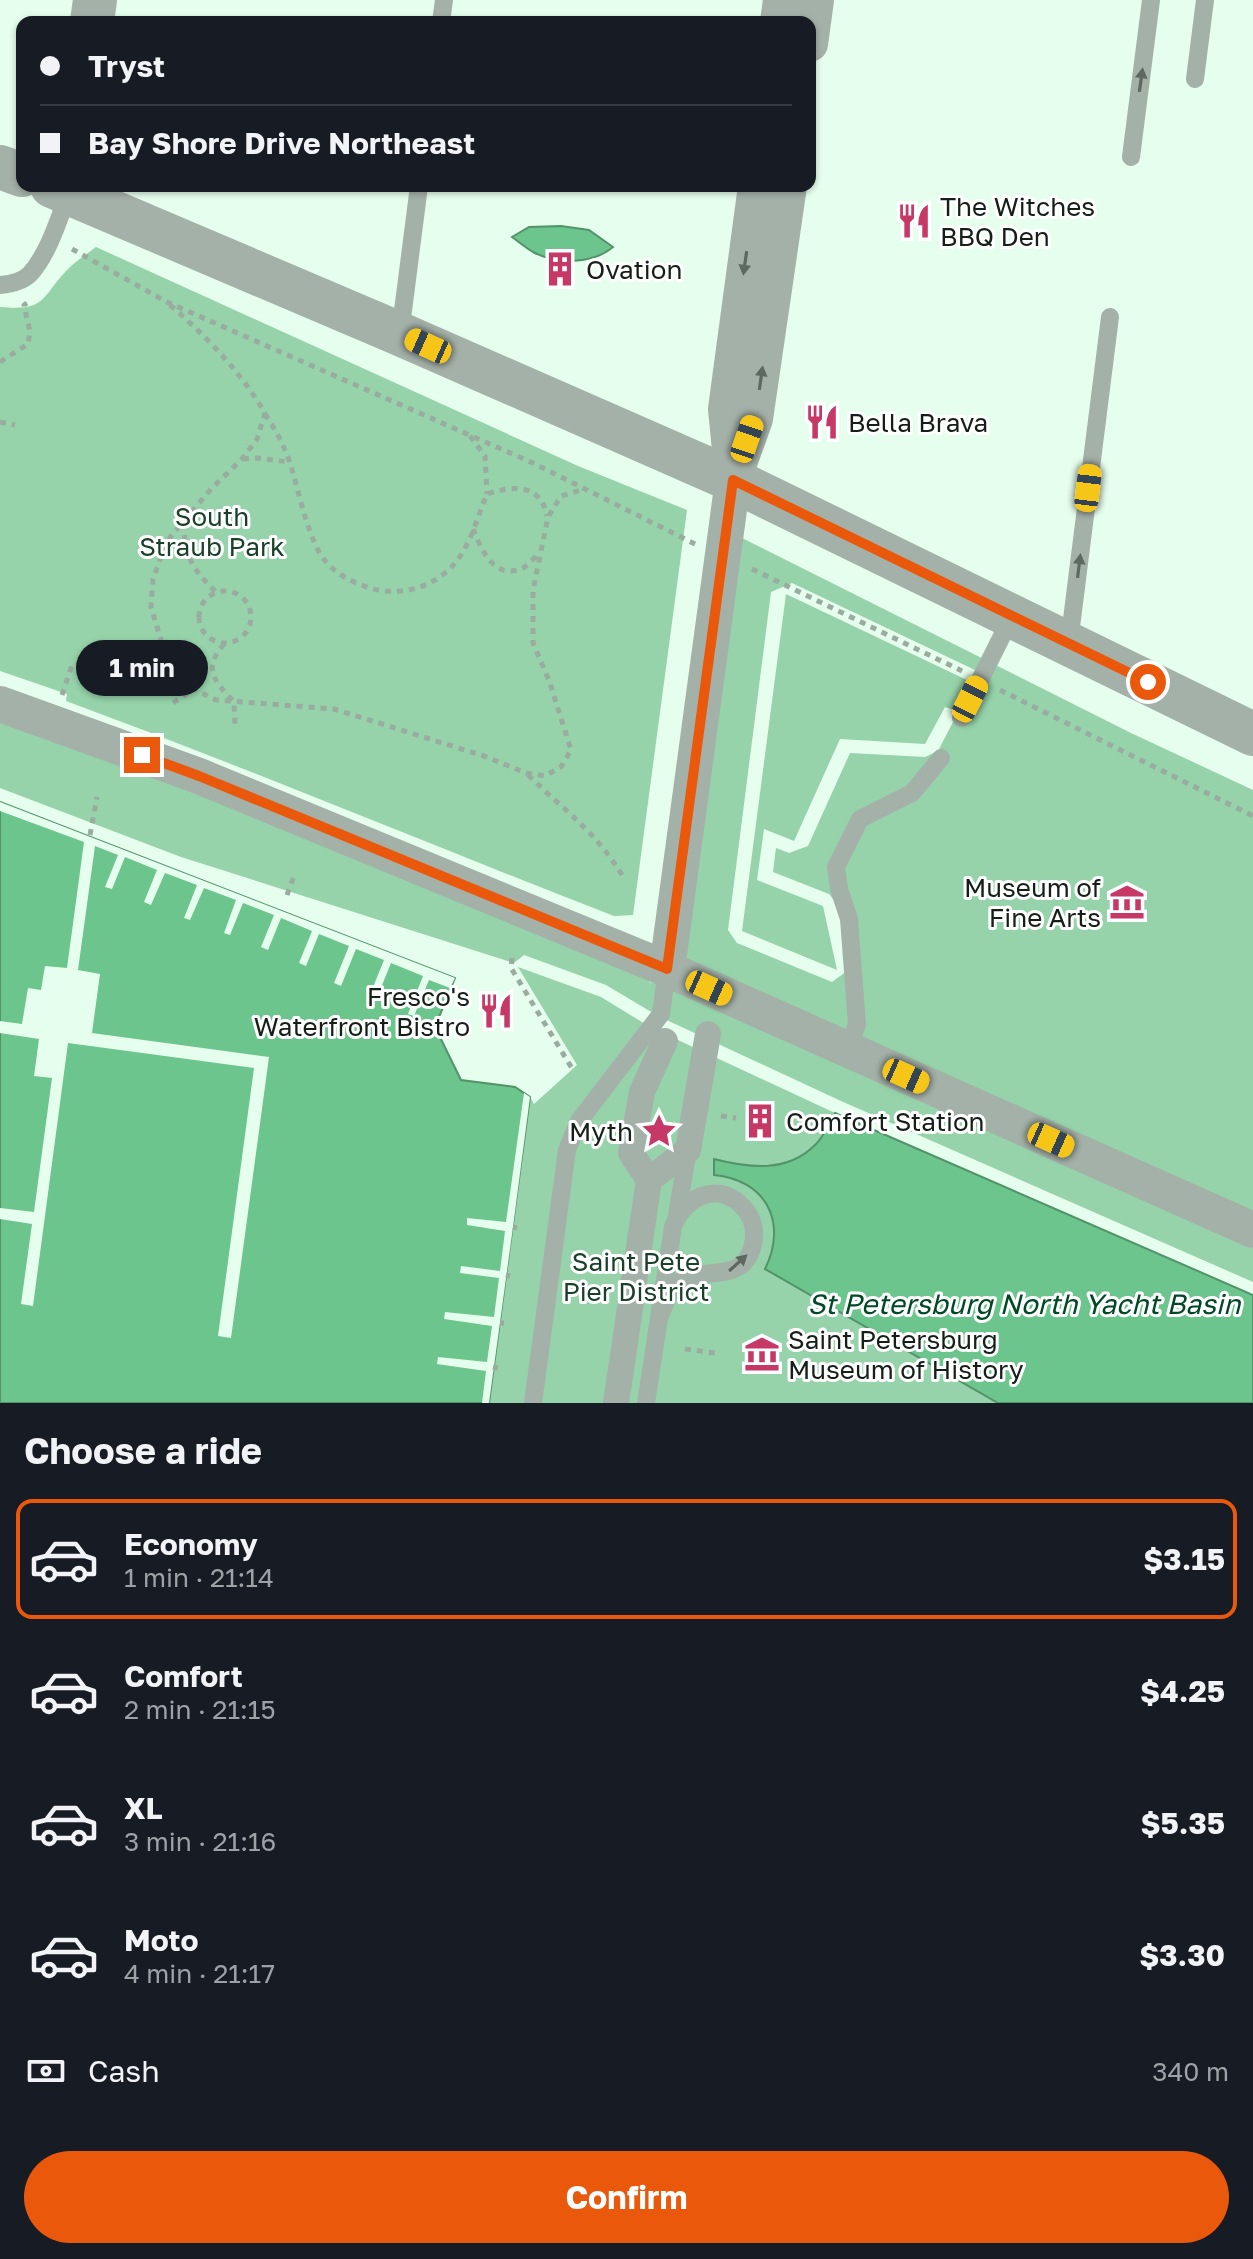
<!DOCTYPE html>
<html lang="en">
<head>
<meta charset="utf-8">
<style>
	body { margin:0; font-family:"Golos Text",sans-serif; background:#20242c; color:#f1f3f6; height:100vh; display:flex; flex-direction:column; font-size:30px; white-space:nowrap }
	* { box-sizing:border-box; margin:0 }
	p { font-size:26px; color:#9ea1a6 }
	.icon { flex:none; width:44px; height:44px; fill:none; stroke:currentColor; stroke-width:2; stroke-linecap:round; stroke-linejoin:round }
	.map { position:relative; height:1403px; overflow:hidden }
	.side { display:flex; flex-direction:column; background:#171b24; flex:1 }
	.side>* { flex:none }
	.top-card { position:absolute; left:16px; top:16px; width:800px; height:176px; border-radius:16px; box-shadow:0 2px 6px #0004; display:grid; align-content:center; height:176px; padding:0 24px; background:#171b24 }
	.end { position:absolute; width:36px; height:36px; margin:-18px; border:10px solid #ea580c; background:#fff; box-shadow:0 0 0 4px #fff }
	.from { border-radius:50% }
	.bubble { position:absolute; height:56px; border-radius:28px; background:#171b24; box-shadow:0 2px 6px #0004; font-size:26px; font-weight:700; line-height:56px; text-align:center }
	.car { position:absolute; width:24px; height:48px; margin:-24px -12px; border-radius:10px; box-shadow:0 0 6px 2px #0007; background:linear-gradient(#f5c518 24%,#345 0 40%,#f5c518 0 76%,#345 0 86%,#f5c518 0) }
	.top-card b { display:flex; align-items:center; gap:28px; height:76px; font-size:30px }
	.top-card b+b { border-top:2px solid #363941 }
	.top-card i { width:20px; height:20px; background:#f1f3f6 }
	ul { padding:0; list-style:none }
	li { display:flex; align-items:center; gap:24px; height:120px; margin:0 16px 12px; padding:0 8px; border:4px solid transparent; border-radius:16px }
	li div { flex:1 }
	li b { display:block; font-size:30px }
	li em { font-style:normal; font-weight:700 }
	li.on { border-color:#ea580c }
	li>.icon { width:72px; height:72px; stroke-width:1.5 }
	h2 { padding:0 24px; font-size:36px; line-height:96px }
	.pay { display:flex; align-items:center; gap:20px; height:88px; padding:0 24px; font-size:30px }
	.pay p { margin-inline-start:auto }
	.cta { display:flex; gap:16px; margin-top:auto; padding:16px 24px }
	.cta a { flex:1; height:92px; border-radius:48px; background:#ea580c; color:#fff; font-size:32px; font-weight:700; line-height:92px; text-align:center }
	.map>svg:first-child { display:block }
</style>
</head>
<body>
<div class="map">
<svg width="1253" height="1403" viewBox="0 0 1253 1403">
	<rect width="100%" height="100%" fill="#e6feed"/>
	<!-- green -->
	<path fill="#96d3aa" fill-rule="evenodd" d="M96,247L578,466L687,510L633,915L614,916C431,845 250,769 66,701L67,694L0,671V307C46,311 40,299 66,271C74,262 86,255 96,247Z
		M742,538L1131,733L1253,790V1213L685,960ZM792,583L975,670L982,687L954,720L938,751L925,757L850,753L808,846L789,853L776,848L773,872L829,894L837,904L851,968L832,982L737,943L728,930L771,592Z
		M786,594L969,681L954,710L945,707L925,744L840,739L794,841L764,829L757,880L823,906L837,970L742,931Z
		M0,720L193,790L649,978V982L662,984L1253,1247V1282L841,1101L658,1016L606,985L524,955L514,963L181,857L0,788Z
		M518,967L601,997L650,1027L835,1113C829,1123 824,1137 815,1145C787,1173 750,1168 715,1159L714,1175C766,1181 787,1222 765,1269L998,1403H489L530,1097L534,1104L577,1065Z"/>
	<!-- water -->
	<path fill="#6cc58c" stroke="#529369" stroke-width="2" d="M561,226L589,230L613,247C593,264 557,265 533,252C526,248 519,242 512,237L529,227Z
		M0,802L455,978L435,1027L461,1080L515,1087L530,1097L489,1403H0Z
		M835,1113L1253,1295V1403H998L765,1269C788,1222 766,1180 714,1175V1159C749,1168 787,1173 815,1145C824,1137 829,1123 835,1113Z"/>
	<!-- pier -->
	<path fill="#e6feed" d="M0,802L455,978L450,988L429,980L414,1016L408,1014L423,976L391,963L376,1000L369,997L384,960L356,949L341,986L334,983L349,946L319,934L306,966L299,963L312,931L281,918L268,950L261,947L274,915L243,903L230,935L224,933L236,900L204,888L190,920L184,918L197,885L165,873L151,905L144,902L157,870L125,857L112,889L105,887L118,855L95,846L78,970L100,974L92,1033L269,1057L231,1338L218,1336L254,1068L68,1043L33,1306L21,1304L32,1224L0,1219V1208L34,1212L52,1078L34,1076L39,1039L0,1033V1021L22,1024L28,988L41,990L45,966L67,968L84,842L0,811Z
		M524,1093L530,1097L513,1227L489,1403H482L486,1371L437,1364L438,1357L487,1362L492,1326L444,1319L445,1312L494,1317L499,1278L460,1273L461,1266L500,1271L505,1231L467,1225V1218L506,1222Z"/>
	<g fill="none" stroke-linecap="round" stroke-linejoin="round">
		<!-- path -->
		<path stroke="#99ac9e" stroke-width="5" stroke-dasharray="6 6" stroke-linecap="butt" d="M72,249L167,302L533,463L695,544
			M170,305C207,337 240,371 265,413L257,439L242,459L211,489L167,541L153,579L151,607L162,643L178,672L194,689L216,700L334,709L484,756L526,773L545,776L561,767L571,750L550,683L533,643V590L548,517L561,496L584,489
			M0,362L28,344L30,332L24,305L27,303
			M265,414C275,429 284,445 290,463C299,491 304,522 318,550C328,569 345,579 364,586C402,600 444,586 464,550C474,533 479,512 487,494C513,485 541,484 547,516
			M0,422L15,425
			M470,436L485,456L487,494
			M243,459L257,458L290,462
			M184,523C184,558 193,569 216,592
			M473,529C481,549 494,581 523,568C528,565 534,558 538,554
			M752,569L962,671
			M199 617a26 26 0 1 1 52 0a26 26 0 1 1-52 0Z
			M224,644C202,669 215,682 234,702L235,725
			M1000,690L1253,816
			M62,695L72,665
			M173,703L194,689
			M528,775C565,811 594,830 622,875
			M90,835L97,797
			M287,895L295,873
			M512,958L511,968L573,1070
			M721,1116L736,1118
			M513,1227L517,1228
			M506,1275L510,1276
			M500,1323H504
			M685,1349L715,1353
			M493,1367L498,1368"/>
		<!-- service -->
		<path stroke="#a4b1a8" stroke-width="18" d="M441,22L444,0
			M1195,79L1205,0
			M1131,157L1151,0
			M0,285C11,284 22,282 30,274C49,253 59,218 69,192
			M400,334L419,186
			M1069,643L1110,317
			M961,718L1012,616
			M848,1050L857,1024L849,919L839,889L836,867L860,819L912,793L941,758
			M677,1214L688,1150
			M533,1403L567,1150L579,1121L661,1014L667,969
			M646,1403L673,1227C683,1199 715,1181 740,1204C750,1213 755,1225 754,1238C748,1286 709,1265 681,1281C669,1288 665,1305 659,1318"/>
		<!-- pedestrian -->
		<path stroke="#a4b1a8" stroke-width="26" d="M649,1180L688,1150L708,1034
			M616,1403L649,1180L631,1153L642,1092L665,1041"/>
		<!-- minor -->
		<path stroke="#a4b1a8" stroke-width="36" d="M778,22L781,0
			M810,44L816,0
			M732,471L726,409L756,186
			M0,704L199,776L667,969L1253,1230
			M667,969L733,480L755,419L789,186"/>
		<!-- tertiary -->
		<path stroke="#a4b1a8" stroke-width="44" d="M92,22L95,0
			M0,167L22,175
			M52,186L400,334L733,480L1253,734"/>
	</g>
	<!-- one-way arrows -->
	<defs><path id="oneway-solid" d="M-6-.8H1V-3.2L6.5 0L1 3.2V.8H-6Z" transform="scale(2)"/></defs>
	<g fill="#5c6860">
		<use href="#oneway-solid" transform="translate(1141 80) rotate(-82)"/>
		<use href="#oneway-solid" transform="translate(745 263) rotate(98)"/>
		<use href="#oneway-solid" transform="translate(761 378) rotate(-82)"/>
		<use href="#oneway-solid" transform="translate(1079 566) rotate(-83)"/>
		<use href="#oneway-solid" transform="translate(738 1263) rotate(-42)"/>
	</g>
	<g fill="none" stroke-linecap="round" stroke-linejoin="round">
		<!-- route -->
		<path stroke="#ea580c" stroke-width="10" d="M142,755L199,776L667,969L733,480L1148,682"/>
	</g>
	<!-- icons -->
	<defs>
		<g id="restaurant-bare" transform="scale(2.76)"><path d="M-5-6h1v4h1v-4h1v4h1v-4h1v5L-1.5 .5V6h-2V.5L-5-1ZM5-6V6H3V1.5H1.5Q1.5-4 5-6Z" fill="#c63866" stroke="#fff" stroke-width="2.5" paint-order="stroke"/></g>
		<g id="building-bare" transform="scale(2.76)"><path d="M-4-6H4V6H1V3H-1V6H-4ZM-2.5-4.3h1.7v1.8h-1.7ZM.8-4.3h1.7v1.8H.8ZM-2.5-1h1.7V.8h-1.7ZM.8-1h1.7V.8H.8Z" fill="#c63866" stroke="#fff" stroke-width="2.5" paint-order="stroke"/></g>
		<g id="museum-bare" transform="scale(2.76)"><path d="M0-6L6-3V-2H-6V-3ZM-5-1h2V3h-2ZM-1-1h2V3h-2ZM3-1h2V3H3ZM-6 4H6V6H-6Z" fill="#c63866" stroke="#fff" stroke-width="2.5" paint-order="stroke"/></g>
		<g id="sight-bare" transform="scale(2.76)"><path d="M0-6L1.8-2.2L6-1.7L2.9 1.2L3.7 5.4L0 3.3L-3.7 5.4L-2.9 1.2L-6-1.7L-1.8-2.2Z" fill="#c63866" stroke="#fff" stroke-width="2.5" paint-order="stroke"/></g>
	</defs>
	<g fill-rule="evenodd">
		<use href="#restaurant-bare" x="914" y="221"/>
		<use href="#building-bare" x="560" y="269"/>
		<use href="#restaurant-bare" x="822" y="422"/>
		<use href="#museum-bare" x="1127" y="902"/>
		<use href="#restaurant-bare" x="496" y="1011"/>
		<use href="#building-bare" x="760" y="1121"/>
		<use href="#sight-bare" x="659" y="1131"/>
		<use href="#museum-bare" x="762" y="1354"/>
	</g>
	<g text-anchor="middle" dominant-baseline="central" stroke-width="6" stroke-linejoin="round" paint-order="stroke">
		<!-- poi labels -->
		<g font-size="26" fill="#141f17" stroke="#fff" text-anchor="start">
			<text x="940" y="206">The Witches<tspan x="940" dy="30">BBQ Den</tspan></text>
			<text x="586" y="269">Ovation</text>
			<text x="848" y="422">Bella Brava</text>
			<text x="1101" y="887" text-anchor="end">Museum of<tspan x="1101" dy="30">Fine Arts</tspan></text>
			<text x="470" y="996" text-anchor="end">Fresco's<tspan x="470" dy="30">Waterfront Bistro</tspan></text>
			<text x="786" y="1121">Comfort Station</text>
			<text x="633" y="1131" text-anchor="end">Myth</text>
			<text x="788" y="1339">Saint Petersburg<tspan x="788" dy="30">Museum of History</tspan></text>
		</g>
		<!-- park labels -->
		<g font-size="26" fill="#1a4029" stroke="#fff">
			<text x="212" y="516">South<tspan x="212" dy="30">Straub Park</tspan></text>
			<text x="636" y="1261">Saint Pete<tspan x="636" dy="30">Pier District</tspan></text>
		</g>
		<!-- water labels -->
		<g font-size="28" font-style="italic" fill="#004925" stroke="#fff">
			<text x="1024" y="1303">St Petersburg North Yacht Basin</text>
		</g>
	</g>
</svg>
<i class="end from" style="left:1148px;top:682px"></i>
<i class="end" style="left:142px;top:755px"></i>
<div class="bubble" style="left:76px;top:640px;width:132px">1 min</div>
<i class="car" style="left:428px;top:346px;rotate:294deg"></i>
<i class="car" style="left:747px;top:439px;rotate:19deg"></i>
<i class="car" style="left:1088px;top:488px;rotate:7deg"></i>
<i class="car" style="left:970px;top:699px;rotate:27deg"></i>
<i class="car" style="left:709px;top:988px;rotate:114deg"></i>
<i class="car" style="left:906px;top:1076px;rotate:114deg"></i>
<i class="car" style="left:1051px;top:1140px;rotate:114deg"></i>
<div class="top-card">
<b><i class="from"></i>Tryst</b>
<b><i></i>Bay Shore Drive Northeast</b>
</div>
</div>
<section class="side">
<h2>Choose a ride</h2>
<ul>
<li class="on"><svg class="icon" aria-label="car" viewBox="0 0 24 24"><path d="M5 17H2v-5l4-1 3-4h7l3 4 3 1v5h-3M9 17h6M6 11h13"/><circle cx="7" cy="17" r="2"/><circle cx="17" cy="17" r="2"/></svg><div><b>Economy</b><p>1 min · 21:14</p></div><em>$3.15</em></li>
<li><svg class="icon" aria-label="car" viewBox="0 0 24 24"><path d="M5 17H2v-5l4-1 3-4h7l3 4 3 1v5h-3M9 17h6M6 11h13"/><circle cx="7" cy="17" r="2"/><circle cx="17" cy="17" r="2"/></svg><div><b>Comfort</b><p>2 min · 21:15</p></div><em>$4.25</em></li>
<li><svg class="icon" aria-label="car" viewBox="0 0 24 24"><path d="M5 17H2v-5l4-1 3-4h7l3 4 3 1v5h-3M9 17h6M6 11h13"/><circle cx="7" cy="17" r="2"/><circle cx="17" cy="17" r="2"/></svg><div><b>XL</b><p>3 min · 21:16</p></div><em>$5.35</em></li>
<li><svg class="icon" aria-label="car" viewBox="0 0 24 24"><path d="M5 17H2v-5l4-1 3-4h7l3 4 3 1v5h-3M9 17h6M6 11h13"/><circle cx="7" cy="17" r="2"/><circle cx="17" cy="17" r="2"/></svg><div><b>Moto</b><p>4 min · 21:17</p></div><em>$3.30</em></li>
</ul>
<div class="pay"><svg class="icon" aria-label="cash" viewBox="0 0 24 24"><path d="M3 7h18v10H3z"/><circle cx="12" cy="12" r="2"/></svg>Cash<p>340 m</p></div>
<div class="cta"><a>Confirm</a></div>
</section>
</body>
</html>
